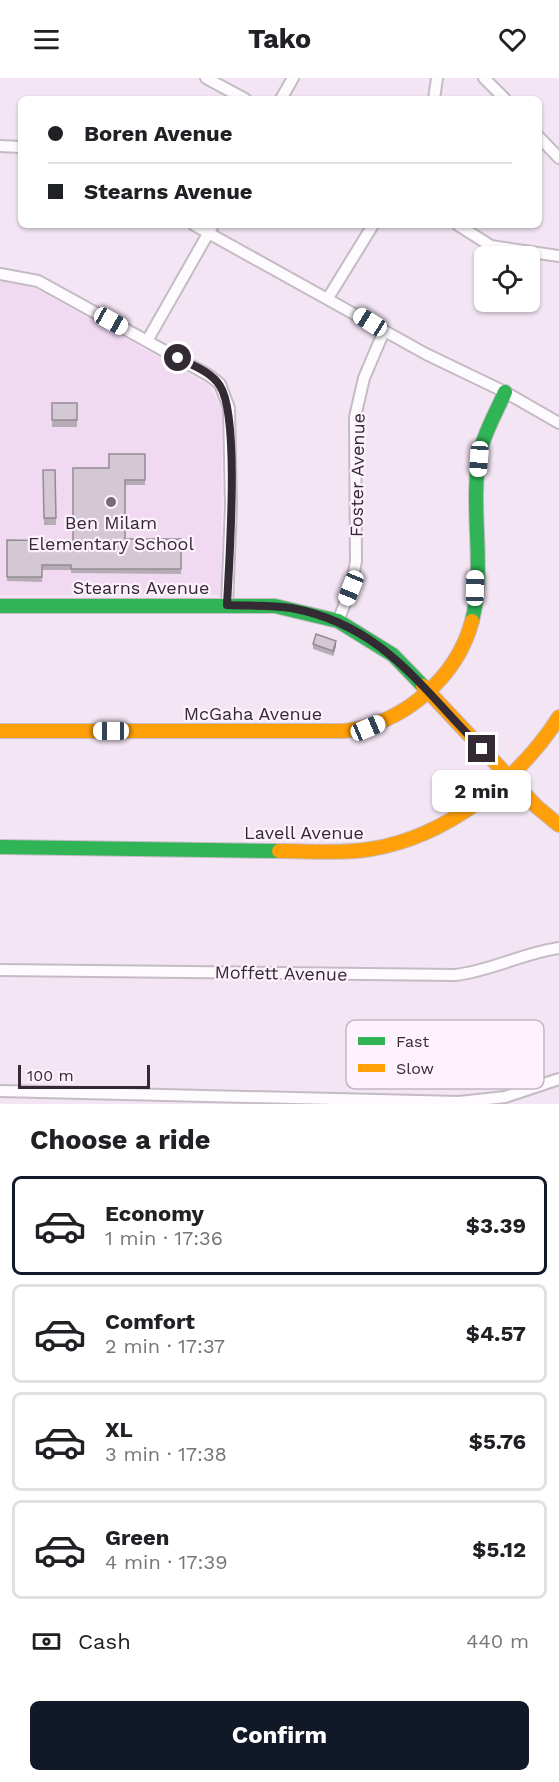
<!DOCTYPE html>
<html lang="en">
<head>
<meta charset="utf-8">
<style>
	body { margin:0; font-family:"Work Sans",sans-serif; background:#f2f2f2; color:#202124; height:100vh; display:flex; flex-direction:column; font-size:22px; white-space:nowrap }
	* { box-sizing:border-box; margin:0 }
	p { font-size:20px; color:#757577 }
	.icon { flex:none; width:33px; height:33px; fill:none; stroke:currentColor; stroke-width:2; stroke-linecap:round; stroke-linejoin:round }
	.map { position:relative; height:1026px; overflow:hidden }
	.drawer { display:flex; flex-direction:column; background:#fff; flex:1 }
	.drawer>* { flex:none }
	.hud { position:absolute; left:18px; top:18px; width:524px; height:132px; border-radius:9px; box-shadow:0 2px 4px #0004; display:grid; align-content:center; height:132px; padding:0 30px; background:#fff }
	.fabs { position:absolute; left:474px; top:168px; display:grid; gap:12px }
	.fabs a { display:grid; place-items:center; width:66px; height:66px; border-radius:9px; background:#fff; box-shadow:0 2px 4px #0004; font-size:30px }
	.scale { position:absolute; left:18px; bottom:15px; width:132px; box-sizing:border-box; padding-left:6px; border:3px solid #342a34; border-top:0; font-size:16px; line-height:21px; white-space:nowrap; color:#342a34; -webkit-text-stroke:4px #fdf2fd; paint-order:stroke }
	.end { position:absolute; width:27px; height:27px; margin:-14px; border:8px solid #342a34; background:#fff; box-shadow:0 0 0 3px #fff }
	.from { border-radius:50% }
	.bubble { position:absolute; height:42px; border-radius:9px; background:#fff; box-shadow:0 2px 4px #0004; font-size:20px; font-weight:700; line-height:42px; text-align:center }
	.car { position:absolute; width:18px; height:36px; margin:-18px -9px; border-radius:8px; box-shadow:0 0 4px 2px #0007; background:linear-gradient(#fff 24%,#345 0 40%,#fff 0 76%,#345 0 86%,#fff 0) }
	.hud b { display:flex; align-items:center; gap:21px; height:57px; font-size:22px }
	.hud b+b { border-top:2px solid #e0e0e0 }
	.hud i { width:15px; height:15px; background:#202124 }
	ul { padding:0; list-style:none }
	li { display:flex; align-items:center; gap:18px; height:99px; margin:0 12px 9px; padding:0 18px; border:3px solid #e0e0e0; border-radius:9px }
	li div { flex:1 }
	li b { display:block; font-size:22px }
	li em { font-style:normal; font-weight:700 }
	li.on { border-color:#111827 }
	li>.icon { width:54px; height:54px; stroke-width:1.5 }
	h2 { padding:0 30px; font-size:27px; line-height:72px }
	.pay { display:flex; align-items:center; gap:15px; height:66px; padding:0 30px; font-size:22px }
	.pay p { margin-inline-start:auto }
	.button { display:flex; gap:12px; margin-top:auto; padding:12px 30px }
	.button a { flex:1; height:69px; border-radius:9px; background:#111827; color:#fff; font-size:24px; font-weight:700; line-height:69px; text-align:center }
	header { display:flex; justify-content:space-between; align-items:center; height:78px; padding:0 30px; background:#fff; font-size:27px; font-weight:700 }
	.map>svg:first-child { display:block }
</style>
</head>
<body>
<header><svg class="icon" aria-label="menu" viewBox="0 0 24 24"><path d="M4 6h16M4 12h16M4 18h16"/></svg>Tako<svg class="icon" aria-label="heart" viewBox="0 0 24 24"><path d="M12 20l-8-8c-3-5 5-10 8-4 3-6 11-1 8 4z"/></svg></header>
<div class="map">
<svg width="559" height="1026" viewBox="0 0 559 1026">
	<rect width="100%" height="100%" fill="#f3e5f3"/>
	<!-- built -->
	<path fill="#f1d9f1" d="M0,203L29,207L208,307L222,332L221,517H0Z"/>
	<g fill="none" stroke-linecap="round" stroke-linejoin="round">
		<!-- street casing -->
		<g stroke="#c5bbc5" stroke-width="14">
			<path id="street" d="M206,0L245,21
				M484,0L505,21
				M281,21L293,0
				M434,21L437,0
				M538,58L559,80
				M0,68L21,69
				M194,147L426,276L505,314L559,345
				M458,147L491,168L559,178
				M0,196L38,203L210,298L220,306L229,330L231,428L227,527
				M328,220L373,147
				M147,263L213,147
				M338,543L351,510L356,483L355,339L364,300L384,253
				M0,892L455,897C491,893 523,875 559,870
				M0,1013L459,1024L505,1019L559,1001"/>
		</g>
		<!-- fast casing -->
		<g stroke="#c5bbc5" stroke-width="16">
			<path id="fast" d="M0,528H275L338,543L393,577L423,608
				M472,543C486,488 469,429 480,374C485,353 497,333 505,314
				M0,769L279,773"/>
		</g>
		<!-- slow casing -->
		<g stroke="#c5bbc5" stroke-width="16">
			<path id="slow" d="M423,608L537,729L559,747
				M0,653H344C403,646 457,600 472,543
				M279,773C310,773 341,776 371,771C446,759 519,702 559,639"/>
		</g>
		<!-- street -->
		<use href="#street" stroke="#fdfbfd" stroke-width="10"/>
		<!-- fast -->
		<use href="#fast" stroke="#30b455" stroke-width="14"/>
		<!-- slow -->
		<use href="#slow" stroke="#ff9f0a" stroke-width="14"/>
	</g>
	<!-- wall -->
	<path fill="#b5acb5" d="M52,325H77V349H52Z
		M145,376V407H125V461H181V496L71,495V492H42V504L7,503V462L73,463L109,390Z
		M43,392H55L56,447H44Z
		M313,566L336,568L333,578L313,571Z"/>
	<!-- shaded-wall -->
	<path fill="#948c94" d="M336,563V568L333,578V573Z"/>
	<!-- building -->
	<path fill="#d3c8d3" stroke="#948c94" stroke-width="1.5" d="M52,325H77V342H52Z
		M109,376H145V402H125V461H181V491H71V487H42V499H7V462L73,463V390H109Z
		M43,392H55L56,440H44Z
		M316,556L336,563L333,573L313,566Z"/>
	<g fill="none" stroke-linecap="round" stroke-linejoin="round">
		<!-- route -->
		<path stroke="#342a34" stroke-width="8" d="M178,280C192,287 212,294 220,308C240,338 229,485 227,527C249,528 270,527 291,530C383,547 421,610 482,671"/>
	</g>
	<!-- markers -->
	<circle fill="#776b77" stroke="#fdf2fd" stroke-width="2" cx="111" cy="424" r="6"/>
	<g text-anchor="middle" dominant-baseline="central" stroke-width="4.5" stroke-linejoin="round" paint-order="stroke">
		<!-- street labels -->
		<g font-size="18" fill="#342a34" stroke="#fdf2fd">
			<text transform="translate(357 397) rotate(-89)">Foster Avenue</text>
			<text x="141" y="509">Stearns Avenue</text>
			<text x="253" y="635">McGaha Avenue</text>
			<text x="304" y="754">Lavell Avenue</text>
			<text transform="translate(281 895) rotate(1)">Moffett Avenue</text>
		</g>
		<!-- poi labels -->
		<g font-size="18" fill="#342a34" stroke="#fdf2fd">
			<text x="111" y="444">Ben Milam<tspan x="111" dy="21">Elementary School</tspan></text>
		</g>
	</g>
	<!-- legend -->
	<rect x="346" y="942" width="198" height="69" rx="9" fill="#fdf2fd" stroke="#c1b6c1" stroke-width="1.5"/>
	<rect x="358" y="959" width="27" height="8" fill="#30b455"/>
	<rect x="358" y="986" width="27" height="8" fill="#ff9f0a"/>
	<g font-size="16" fill="#342a34">
		<text x="396" y="969">Fast</text>
		<text x="396" y="996">Slow</text>
	</g>
</svg>
<div class="fabs">
<a><svg class="icon" aria-label="locate" viewBox="0 0 24 24"><circle cx="12" cy="12" r="6"/><path d="M12 2v4M12 18v4M2 12h4M18 12h4"/></svg></a>
</div>
<div class="scale">100 m</div>
<i class="end from" style="left:178px;top:280px"></i>
<i class="end" style="left:482px;top:671px"></i>
<div class="bubble" style="left:432px;top:692px;width:99px">2 min</div>
<i class="car" style="left:111px;top:243px;rotate:119deg"></i>
<i class="car" style="left:370px;top:244px;rotate:302deg"></i>
<i class="car" style="left:479px;top:381px;rotate:184deg"></i>
<i class="car" style="left:351px;top:510px;rotate:202deg"></i>
<i class="car" style="left:475px;top:510px;rotate:1deg"></i>
<i class="car" style="left:368px;top:650px;rotate:67deg"></i>
<i class="car" style="left:111px;top:653px;rotate:270deg"></i>
<div class="hud">
<b><i class="from"></i>Boren Avenue</b>
<b><i></i>Stearns Avenue</b>
</div>
</div>
<section class="drawer">
<h2>Choose a ride</h2>
<ul>
<li class="on"><svg class="icon" aria-label="car" viewBox="0 0 24 24"><path d="M5 17H2v-5l4-1 3-4h7l3 4 3 1v5h-3M9 17h6M6 11h13"/><circle cx="7" cy="17" r="2"/><circle cx="17" cy="17" r="2"/></svg><div><b>Economy</b><p>1 min · 17:36</p></div><em>$3.39</em></li>
<li><svg class="icon" aria-label="car" viewBox="0 0 24 24"><path d="M5 17H2v-5l4-1 3-4h7l3 4 3 1v5h-3M9 17h6M6 11h13"/><circle cx="7" cy="17" r="2"/><circle cx="17" cy="17" r="2"/></svg><div><b>Comfort</b><p>2 min · 17:37</p></div><em>$4.57</em></li>
<li><svg class="icon" aria-label="car" viewBox="0 0 24 24"><path d="M5 17H2v-5l4-1 3-4h7l3 4 3 1v5h-3M9 17h6M6 11h13"/><circle cx="7" cy="17" r="2"/><circle cx="17" cy="17" r="2"/></svg><div><b>XL</b><p>3 min · 17:38</p></div><em>$5.76</em></li>
<li><svg class="icon" aria-label="car" viewBox="0 0 24 24"><path d="M5 17H2v-5l4-1 3-4h7l3 4 3 1v5h-3M9 17h6M6 11h13"/><circle cx="7" cy="17" r="2"/><circle cx="17" cy="17" r="2"/></svg><div><b>Green</b><p>4 min · 17:39</p></div><em>$5.12</em></li>
</ul>
<div class="pay"><svg class="icon" aria-label="cash" viewBox="0 0 24 24"><path d="M3 7h18v10H3z"/><circle cx="12" cy="12" r="2"/></svg>Cash<p>440 m</p></div>
<div class="button"><a>Confirm</a></div>
</section>
</body>
</html>
